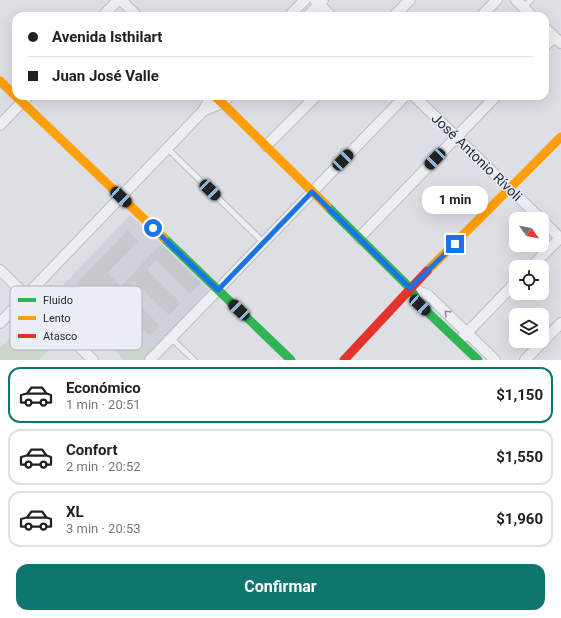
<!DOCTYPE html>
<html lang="es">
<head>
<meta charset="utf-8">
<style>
	body { margin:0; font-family:Roboto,sans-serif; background:#f2f2f2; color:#202124; height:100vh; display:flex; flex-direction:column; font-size:15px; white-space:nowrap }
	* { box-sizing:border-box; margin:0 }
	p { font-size:13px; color:#757577 }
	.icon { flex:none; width:22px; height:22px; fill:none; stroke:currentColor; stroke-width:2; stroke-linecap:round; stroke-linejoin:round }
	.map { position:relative; height:360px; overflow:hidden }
	.side { display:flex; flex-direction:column; background:#fff; flex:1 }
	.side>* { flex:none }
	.guide { position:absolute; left:12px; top:12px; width:537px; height:88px; border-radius:12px; box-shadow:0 4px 16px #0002; display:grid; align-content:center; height:88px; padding:0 16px; background:#fff }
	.needle { width:26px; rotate:123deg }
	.tools { position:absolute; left:509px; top:212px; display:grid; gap:8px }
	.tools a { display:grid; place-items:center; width:40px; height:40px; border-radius:8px; background:#fff; box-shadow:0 4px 16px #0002; font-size:20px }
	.end { position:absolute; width:18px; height:18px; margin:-9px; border:5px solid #1a73e8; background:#fff; box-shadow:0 0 0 2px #fff }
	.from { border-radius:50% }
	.bubble { position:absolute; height:28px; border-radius:12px; background:#fff; box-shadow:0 4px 16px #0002; font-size:13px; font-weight:700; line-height:28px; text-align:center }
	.car { position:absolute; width:12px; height:24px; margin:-12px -6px; border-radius:5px; box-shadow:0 0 3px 1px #0007; background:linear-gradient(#222 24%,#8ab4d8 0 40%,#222 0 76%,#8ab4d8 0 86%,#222 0) }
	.guide b { display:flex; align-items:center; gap:14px; height:38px; font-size:15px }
	.guide b+b { border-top:1px solid #e0e0e0 }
	.guide i { width:10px; height:10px; background:#202124 }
	ul { padding:7px 0 0; list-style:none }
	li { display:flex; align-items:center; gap:12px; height:56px; margin:0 8px 6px; padding:0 8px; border:2px solid #e0e0e0; border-radius:12px }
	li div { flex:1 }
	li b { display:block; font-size:15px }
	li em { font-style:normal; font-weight:700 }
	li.active { border-color:#0f766e }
	li>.icon { width:36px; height:36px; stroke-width:1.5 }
	.button { display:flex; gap:8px; margin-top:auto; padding:8px 16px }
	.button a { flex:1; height:46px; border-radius:12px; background:#0f766e; color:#fff; font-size:16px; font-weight:700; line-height:46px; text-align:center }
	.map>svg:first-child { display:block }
</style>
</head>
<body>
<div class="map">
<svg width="561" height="360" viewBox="0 0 561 360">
	<rect width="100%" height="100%" fill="#dedfe4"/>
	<!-- built -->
	<path fill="#cfd2db" d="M130,215L208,287L209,294L144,360H124L59,297L60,288Z"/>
	<!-- green -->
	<path fill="#ccd7cd" d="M30,316L55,339L53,342L55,344L39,360H0V348Z
		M121,320L150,348L139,360H132L106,335Z"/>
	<!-- building -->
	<path fill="#c6c8cc" d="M128,230L138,241L107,273L121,286L161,244L201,283L190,294L156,260L147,270L181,303L169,315L134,281L125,291L160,326L150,336L114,302L108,308L113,312L108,318L101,310L98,313L83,298L87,294L76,284Z"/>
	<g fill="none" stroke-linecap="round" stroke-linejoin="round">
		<!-- lane casing -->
		<g stroke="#bcbdc2" stroke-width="7">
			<path id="lane" d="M523,8L531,0
				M167,148L263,242
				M171,338L194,360"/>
		</g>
		<!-- street casing -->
		<g stroke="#bcbdc2" stroke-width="12">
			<path id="street" d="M121,0L137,16
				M315,0L331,16
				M516,0L532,16
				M103,16L118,0
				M289,16L305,0
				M308,16L323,0
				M394,16L410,0
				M481,16L497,0
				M545,28L561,43
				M545,46L554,37
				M414,96L541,219
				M203,111L222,103L229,96
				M0,125L28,96
				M266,146L316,96
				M542,220L561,239
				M359,238L496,96
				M531,267L561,237
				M0,270L93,360
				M410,288L428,295L495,360
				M0,323L203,111L211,96
				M463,337L516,282
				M150,360L405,96
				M525,360L561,323"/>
		</g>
		<!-- lane -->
		<use href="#lane" stroke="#edeef1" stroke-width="5"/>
		<!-- street -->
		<use href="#street" stroke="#edeef1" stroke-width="10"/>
		<!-- fast -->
		<path stroke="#30b455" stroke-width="9" d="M327,206L410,288L420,305L478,360
			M164,238L291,360"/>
		<!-- slow -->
		<path stroke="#ff9f0a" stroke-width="9" d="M0,81L164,238
			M215,96L327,206
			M427,271L561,137"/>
		<!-- jam -->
		<path stroke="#e5322d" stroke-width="9" d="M344,360L427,271"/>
	</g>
	<!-- one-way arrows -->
	<defs><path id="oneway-chevron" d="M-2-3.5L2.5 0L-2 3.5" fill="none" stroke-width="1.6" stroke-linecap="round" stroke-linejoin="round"/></defs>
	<use stroke="#888c97" href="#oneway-chevron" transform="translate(447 313) rotate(-136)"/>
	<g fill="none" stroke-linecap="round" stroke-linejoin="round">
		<!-- route -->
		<path stroke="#1a73e8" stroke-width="5" d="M153,228L218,290L312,192L410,288L455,244"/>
	</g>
	<g text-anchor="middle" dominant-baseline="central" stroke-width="3" stroke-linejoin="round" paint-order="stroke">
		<!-- street labels -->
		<g font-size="14" fill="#242a3d" stroke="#eaedf4">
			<text transform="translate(477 157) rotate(44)">José Antonio Rívoli</text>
		</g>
	</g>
	<!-- legend -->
	<rect x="10" y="286" width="132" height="64" rx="6" fill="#eaedf4" stroke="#afb2bd" stroke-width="1"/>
	<rect x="18" y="298" width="18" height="4" fill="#30b455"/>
	<rect x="18" y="316" width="18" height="4" fill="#ff9f0a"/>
	<rect x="18" y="334" width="18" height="4" fill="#e5322d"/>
	<g font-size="11" fill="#242a3d">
		<text x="43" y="304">Fluido</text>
		<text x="43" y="322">Lento</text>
		<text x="43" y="340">Atasco</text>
	</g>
</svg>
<div class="tools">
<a><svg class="needle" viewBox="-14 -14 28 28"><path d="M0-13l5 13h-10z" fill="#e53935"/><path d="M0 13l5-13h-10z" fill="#757577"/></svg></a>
<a><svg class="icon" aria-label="locate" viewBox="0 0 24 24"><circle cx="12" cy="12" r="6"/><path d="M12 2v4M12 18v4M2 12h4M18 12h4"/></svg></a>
<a><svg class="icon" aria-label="layers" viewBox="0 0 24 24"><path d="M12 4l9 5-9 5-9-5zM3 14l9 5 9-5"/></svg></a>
</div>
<i class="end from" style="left:153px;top:228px"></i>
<i class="end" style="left:455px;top:244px"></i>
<div class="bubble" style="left:422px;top:186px;width:66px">1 min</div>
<i class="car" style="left:435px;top:159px;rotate:224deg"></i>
<i class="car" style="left:343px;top:160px;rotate:44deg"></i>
<i class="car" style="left:210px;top:190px;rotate:134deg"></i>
<i class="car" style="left:121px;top:197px;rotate:133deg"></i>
<i class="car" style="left:420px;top:305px;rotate:133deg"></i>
<i class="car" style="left:239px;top:310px;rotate:314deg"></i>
<div class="guide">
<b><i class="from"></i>Avenida Isthilart</b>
<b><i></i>Juan José Valle</b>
</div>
</div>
<section class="side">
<ul>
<li class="active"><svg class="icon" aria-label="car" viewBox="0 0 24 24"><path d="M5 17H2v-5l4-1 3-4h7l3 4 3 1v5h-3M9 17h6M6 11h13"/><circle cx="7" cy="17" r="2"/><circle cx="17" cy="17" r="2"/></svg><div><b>Económico</b><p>1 min · 20:51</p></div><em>$1,150</em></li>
<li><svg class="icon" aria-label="car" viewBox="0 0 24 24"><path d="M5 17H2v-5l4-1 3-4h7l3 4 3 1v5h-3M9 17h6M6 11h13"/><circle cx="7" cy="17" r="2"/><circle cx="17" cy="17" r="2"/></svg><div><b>Confort</b><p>2 min · 20:52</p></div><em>$1,550</em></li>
<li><svg class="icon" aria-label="car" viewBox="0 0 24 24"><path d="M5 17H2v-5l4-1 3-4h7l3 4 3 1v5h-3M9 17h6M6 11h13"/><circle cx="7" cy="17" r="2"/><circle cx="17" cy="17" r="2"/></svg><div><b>XL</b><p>3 min · 20:53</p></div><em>$1,960</em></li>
</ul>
<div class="button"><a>Confirmar</a></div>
</section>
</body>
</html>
